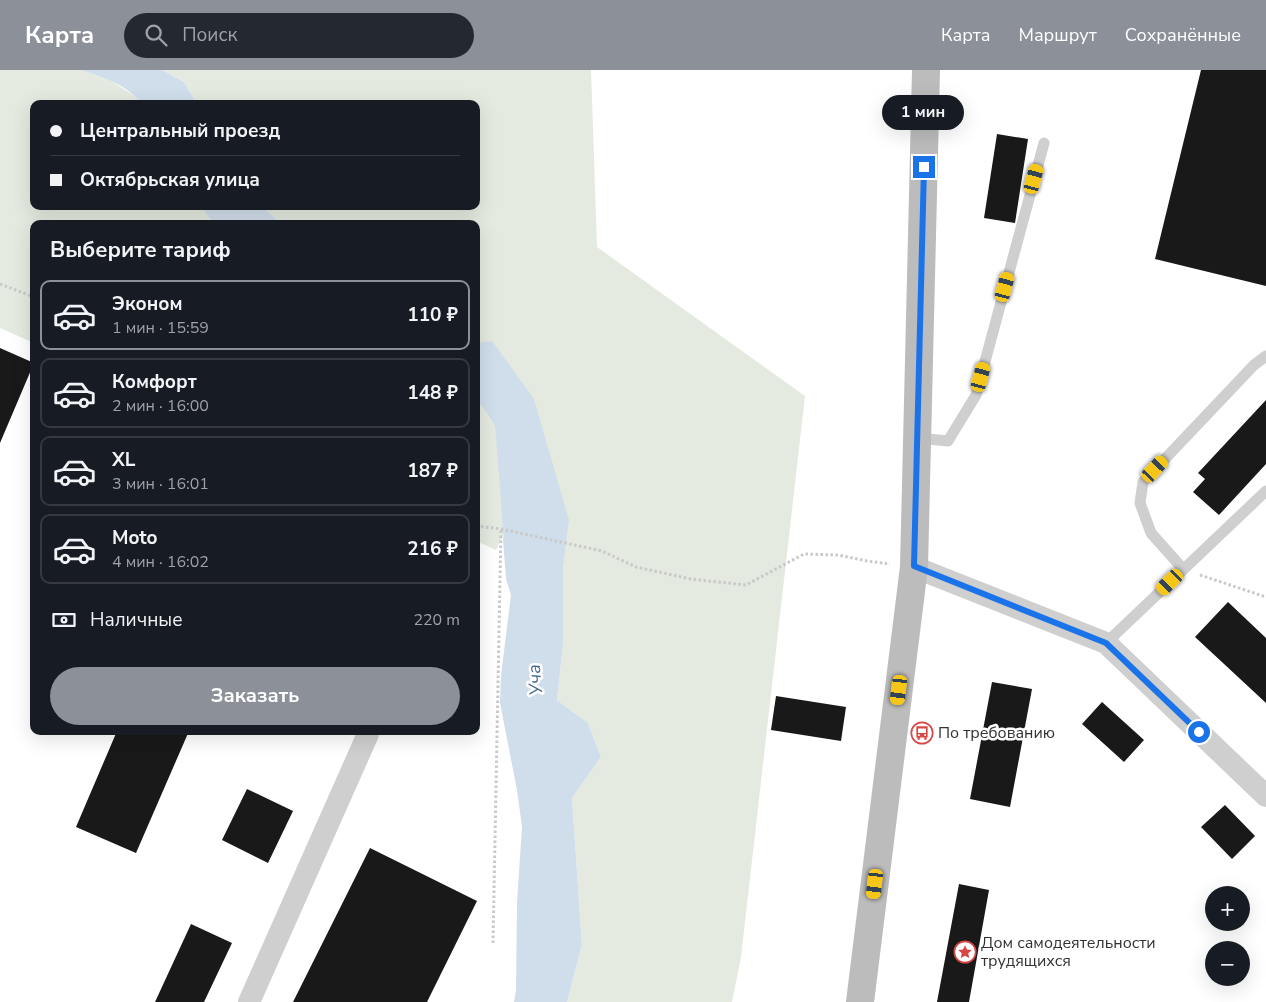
<!DOCTYPE html>
<html lang="ru">
<head>
<meta charset="utf-8">
<style>
	body { margin:0; font-family:"Nunito Sans",sans-serif; background:#242831; color:#f1f3f6; height:100vh; display:flex; flex-direction:column; font-size:19px; white-space:nowrap }
	* { box-sizing:border-box; margin:0 }
	p { font-size:16px; color:#9ea1a6 }
	.icon { flex:none; width:28px; height:28px; fill:none; stroke:currentColor; stroke-width:2; stroke-linecap:round; stroke-linejoin:round }
	.map { position:relative; flex:1; overflow:hidden }
	.sheet { position:absolute; left:30px; top:150px; width:450px; height:515px; display:flex; flex-direction:column; background:#171b24; border-radius:10px; box-shadow:0 5px 20px #0002 }
	.sheet>* { flex:none }
	.guide { position:absolute; left:30px; top:30px; width:450px; height:110px; border-radius:10px; box-shadow:0 5px 20px #0002; display:grid; align-content:center; height:110px; padding:0 20px; background:#171b24 }
	.buttons { position:absolute; left:1205px; top:816px; display:grid; gap:10px }
	.buttons a { display:grid; place-items:center; width:45px; height:45px; border-radius:50%; background:#171b24; box-shadow:0 5px 20px #0002; font-size:25px }
	.end { position:absolute; width:22px; height:22px; margin:-11px; border:6px solid #1a73e8; background:#fff; box-shadow:0 0 0 2px #fff }
	.from { border-radius:50% }
	.bubble { position:absolute; height:35px; border-radius:18px; background:#171b24; box-shadow:0 5px 20px #0002; font-size:16px; font-weight:700; line-height:35px; text-align:center }
	.car { position:absolute; width:15px; height:30px; margin:-15px -8px; border-radius:6px; box-shadow:0 0 4px 1px #0007; background:linear-gradient(#f5c518 24%,#345 0 40%,#f5c518 0 76%,#345 0 86%,#f5c518 0) }
	.guide b { display:flex; align-items:center; gap:18px; height:48px; font-size:19px }
	.guide b+b { border-top:1px solid #363941 }
	.guide i { width:12px; height:12px; background:#f1f3f6 }
	ul { padding:0; list-style:none }
	li { display:flex; align-items:center; gap:15px; height:70px; margin:0 10px 8px; padding:0 10px; border:2px solid #363941; border-radius:10px }
	li div { flex:1 }
	li b { display:block; font-size:19px }
	li em { font-style:normal; font-weight:700 }
	li.on { border-color:#8c9099 }
	li>.icon { width:45px; height:45px; stroke-width:1.5 }
	h2 { padding:0 20px; font-size:22px; line-height:60px }
	.pay { display:flex; align-items:center; gap:12px; height:55px; padding:0 20px; font-size:19px }
	.pay p { margin-inline-start:auto }
	.primary-button { display:flex; gap:10px; margin-top:auto; padding:10px 20px }
	.primary-button a { flex:1; height:58px; border-radius:30px; background:#8c9099; color:#fff; font-size:20px; font-weight:700; line-height:58px; text-align:center }
	header { display:flex; align-items:center; gap:30px; box-sizing:border-box; height:70px; padding:0 25px; background:#8c9099; color:#fff }
	header strong { font-size:24px }
	nav { display:flex; gap:28px; margin-inline-start:auto; font-size:18px }
	.search { width:350px; height:45px; background:#242831; display:flex; align-items:center; gap:12px; box-sizing:border-box; padding:0 18px; border-radius:28px; color:#9ea1a6; font-size:19px }
	.map>svg:first-child { display:block }
</style>
</head>
<body>
<header>
<strong>Карта</strong>
<div class="search"><svg class="icon" aria-label="search" viewBox="0 0 24 24"><circle cx="10" cy="10" r="6"/><path d="M15 15l6 6"/></svg>Поиск</div>
<nav><a>Карта</a><a>Маршрут</a><a>Сохранённые</a></nav>
</header>
<div class="map">
<svg width="1266" height="932" viewBox="0 0 1266 932">
	<rect width="100%" height="100%" fill="#fff"/>
	<!-- green -->
	<path fill="#e4eadf" d="M0,0H81L108,9L138,28L142,34H34V136H200L214,154H34V273L0,258Z
		M162,0H591L597,177L805,326L741,887L732,932H567L582,875L572,728L601,687L588,653L557,630L563,575V496L476,273V154H284L278,151L262,136H476V34H197L184,12Z
		M476,330C502,357 510,394 521,429L496,480L476,471Z"/>
	<!-- water -->
	<path fill="#d0deeb" d="M81,0H162L184,12L197,34H142C128,15 102,7 81,0Z
		M200,136H262L278,151L284,154H214Z
		M492,271L534,329L569,450L563,496V575L557,630L588,653L601,687L572,728L582,875L567,932H514L516,920L517,832L522,757L517,720L500,633L501,605L511,525L506,509L503,469L521,429C510,394 502,357 476,330V273Z"/>
	<g fill="none" stroke-linecap="round" stroke-linejoin="round">
		<!-- river -->
		<path stroke="#d0deeb" stroke-width="40" d="M476,301L514,340L525,486"/>
	</g>
	<!-- building -->
	<path fill="#191919" d="M1201,0H1266V216L1155,189Z
		M997,64L1028,69L1015,153L984,148Z
		M0,278L34,293L0,373Z
		M1266,330V394L1219,445L1193,422L1205,409L1198,403Z
		M1228,532L1266,568V633L1195,567Z
		M992,612L1032,619L1010,737L970,729Z
		M776,626L846,637L841,671L771,660Z
		M1102,632L1144,670L1124,692L1082,654Z
		M117,661H189L136,783L76,757Z
		M247,719L293,741L268,793L222,770Z
		M1225,735L1255,766L1232,789L1201,757Z
		M370,778L477,831L427,932H293Z
		M959,814L989,820L969,932H937Z
		M191,854L232,873L204,932H155Z"/>
	<g fill="none" stroke-linecap="round" stroke-linejoin="round">
		<!-- path -->
		<path stroke="#c9c9c9" stroke-width="3" stroke-dasharray="2.5 2.5" stroke-linecap="butt" d="M0,214L34,227
			M476,456L501,459L602,481L636,497L691,509L746,515L804,484L838,485L867,491L890,494
			M1200,505L1263,526L1266,525
			M493,873L501,459"/>
		<!-- lane -->
		<path stroke="#cfcfcf" stroke-width="11" d="M917,368L948,371L976,325L1044,73
			M1183,499L1151,463L1140,433L1143,412L1254,295L1266,286
			M1106,573L1266,421"/>
		<!-- street -->
		<path stroke="#cfcfcf" stroke-width="22" d="M914,497L1106,573L1266,726
			M249,932L368,664"/>
		<!-- secondary -->
		<path stroke="#bcbcbc" stroke-width="28" d="M860,932L914,497L926,0"/>
	</g>
	<g fill="none" stroke-linecap="round" stroke-linejoin="round">
		<!-- route -->
		<path stroke="#1a73e8" stroke-width="6" d="M924,97L914,496L1106,573L1199,662"/>
	</g>
	<!-- icons -->
	<defs>
		<g id="bus-ring" transform="scale(1.125)"><circle r="9.5" fill="#fff" stroke="#d84746" stroke-width="1.5"/><path d="M-5-6H5V4H4V6H2V4H-2V6H-4V4H-5ZM-3.5-4V0h7V-4ZM-3.5 1.2v1.5H-2V1.2ZM2 1.2v1.5H3.5V1.2Z" fill="#d84746"/></g>
		<g id="sight-ring" transform="scale(1.125)"><circle r="9.5" fill="#fff" stroke="#d84746" stroke-width="1.5"/><path d="M0-6L1.8-2.2L6-1.7L2.9 1.2L3.7 5.4L0 3.3L-3.7 5.4L-2.9 1.2L-6-1.7L-1.8-2.2Z" fill="#d84746"/></g>
	</defs>
	<g fill-rule="evenodd">
		<use href="#bus-ring" x="922" y="663"/>
		<use href="#sight-ring" x="965" y="882"/>
	</g>
	<g text-anchor="middle" dominant-baseline="central" stroke-width="5" stroke-linejoin="round" paint-order="stroke">
		<!-- poi labels -->
		<g font-size="16" fill="#323232" stroke="#fff" text-anchor="start">
			<text x="938" y="663">По требованию</text>
			<text x="981" y="873">Дом самодеятельности<tspan x="981" dy="18">трудящихся</tspan></text>
		</g>
		<!-- water labels -->
		<g font-size="18" font-style="italic" fill="#466c8f" stroke="#fff">
			<text transform="translate(535 610) rotate(-95)">Уча</text>
		</g>
	</g>
</svg>
<div class="buttons">
<a>+</a>
<a>−</a>
</div>
<i class="end from" style="left:1199px;top:662px"></i>
<i class="end" style="left:924px;top:97px"></i>
<div class="bubble" style="left:882px;top:25px;width:82px">1 мин</div>
<i class="car" style="left:1034px;top:109px;rotate:15deg"></i>
<i class="car" style="left:1005px;top:217px;rotate:15deg"></i>
<i class="car" style="left:981px;top:307px;rotate:15deg"></i>
<i class="car" style="left:1155px;top:399px;rotate:43deg"></i>
<i class="car" style="left:1170px;top:512px;rotate:226deg"></i>
<i class="car" style="left:899px;top:620px;rotate:187deg"></i>
<i class="car" style="left:875px;top:814px;rotate:187deg"></i>
<div class="guide">
<b><i class="from"></i>Центральный проезд</b>
<b><i></i>Октябрьская улица</b>
</div>
<section class="sheet">
<h2>Выберите тариф</h2>
<ul>
<li class="on"><svg class="icon" aria-label="car" viewBox="0 0 24 24"><path d="M5 17H2v-5l4-1 3-4h7l3 4 3 1v5h-3M9 17h6M6 11h13"/><circle cx="7" cy="17" r="2"/><circle cx="17" cy="17" r="2"/></svg><div><b>Эконом</b><p>1 мин · 15:59</p></div><em>110 ₽</em></li>
<li><svg class="icon" aria-label="car" viewBox="0 0 24 24"><path d="M5 17H2v-5l4-1 3-4h7l3 4 3 1v5h-3M9 17h6M6 11h13"/><circle cx="7" cy="17" r="2"/><circle cx="17" cy="17" r="2"/></svg><div><b>Комфорт</b><p>2 мин · 16:00</p></div><em>148 ₽</em></li>
<li><svg class="icon" aria-label="car" viewBox="0 0 24 24"><path d="M5 17H2v-5l4-1 3-4h7l3 4 3 1v5h-3M9 17h6M6 11h13"/><circle cx="7" cy="17" r="2"/><circle cx="17" cy="17" r="2"/></svg><div><b>XL</b><p>3 мин · 16:01</p></div><em>187 ₽</em></li>
<li><svg class="icon" aria-label="car" viewBox="0 0 24 24"><path d="M5 17H2v-5l4-1 3-4h7l3 4 3 1v5h-3M9 17h6M6 11h13"/><circle cx="7" cy="17" r="2"/><circle cx="17" cy="17" r="2"/></svg><div><b>Moto</b><p>4 мин · 16:02</p></div><em>216 ₽</em></li>
</ul>
<div class="pay"><svg class="icon" aria-label="cash" viewBox="0 0 24 24"><path d="M3 7h18v10H3z"/><circle cx="12" cy="12" r="2"/></svg>Наличные<p>220 m</p></div>
<div class="primary-button"><a>Заказать</a></div>
</section>
</div>
</body>
</html>
